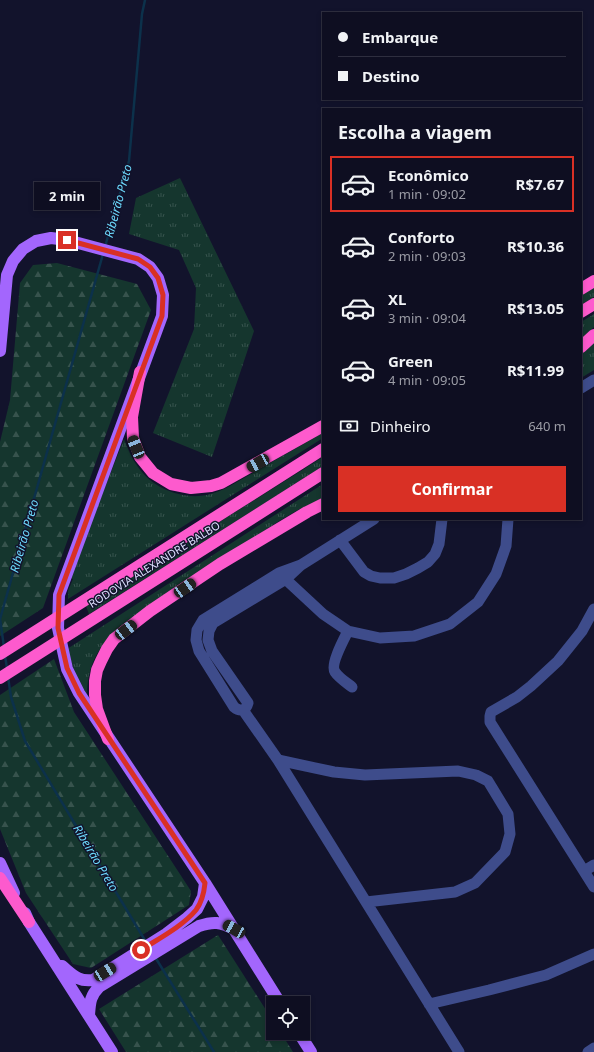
<!DOCTYPE html>
<html lang="pt">
<head>
<meta charset="utf-8">
<style>
	body { margin:0; font-family:"Noto Sans",sans-serif; background:#17172a; color:#f1f3f6; height:100vh; display:flex; flex-direction:column; font-size:15px; white-space:nowrap }
	* { box-sizing:border-box; margin:0 }
	p { font-size:13px; color:#9b9ca5 }
	.icon { flex:none; width:22px; height:22px; fill:none; stroke:currentColor; stroke-width:2; stroke-linecap:round; stroke-linejoin:round }
	.map { position:relative; flex:1; overflow:hidden }
	.panel { position:absolute; left:322px; top:108px; width:260px; height:412px; display:flex; flex-direction:column; background:#0e0e21; border-radius:0px; box-shadow:0 2px 6px #0003,0 0 0 1px #2e2e3f }
	.panel>* { flex:none }
	.top-card { position:absolute; left:322px; top:12px; width:260px; height:88px; border-radius:0px; box-shadow:0 2px 6px #0003,0 0 0 1px #2e2e3f; display:grid; align-content:center; height:88px; padding:0 16px; background:#0e0e21 }
	.buttons { position:absolute; left:266px; top:996px; display:grid; gap:8px }
	.buttons a { display:grid; place-items:center; width:44px; height:44px; border-radius:0px; background:#0e0e21; box-shadow:0 2px 6px #0003,0 0 0 1px #2e2e3f; font-size:20px }
	.end { position:absolute; width:18px; height:18px; margin:-9px; border:5px solid #d93025; background:#fff; box-shadow:0 0 0 2px #fff }
	.from { border-radius:50% }
	.bubble { position:absolute; height:28px; border-radius:0px; background:#0e0e21; box-shadow:0 2px 6px #0003,0 0 0 1px #2e2e3f; font-size:13px; font-weight:700; line-height:28px; text-align:center }
	.car { position:absolute; width:12px; height:24px; margin:-12px -6px; border-radius:5px; box-shadow:0 0 3px 1px #0007; background:linear-gradient(#222 24%,#8ab4d8 0 40%,#222 0 76%,#8ab4d8 0 86%,#222 0) }
	.top-card b { display:flex; align-items:center; gap:14px; height:38px; font-size:15px }
	.top-card b+b { border-top:1px solid #2e2e3f }
	.top-card i { width:10px; height:10px; background:#f1f3f6 }
	ul { padding:0; list-style:none }
	li { display:flex; align-items:center; gap:12px; height:56px; margin:0 8px 6px; padding:0 8px; border:2px solid transparent; border-radius:0px }
	li div { flex:1 }
	li b { display:block; font-size:15px }
	li em { font-style:normal; font-weight:700 }
	li.current { border-color:#d93025 }
	li>.icon { width:36px; height:36px; stroke-width:1.5 }
	h2 { padding:0 16px; font-size:18px; line-height:48px }
	.pay { display:flex; align-items:center; gap:10px; height:44px; padding:0 16px; font-size:15px }
	.pay p { margin-inline-start:auto }
	.action { display:flex; gap:8px; margin-top:auto; padding:8px 16px }
	.action a { flex:1; height:46px; border-radius:0px; background:#d93025; color:#fff; font-size:16px; font-weight:700; line-height:46px; text-align:center }
	.map>svg:first-child { display:block }
</style>
</head>
<body>
<div class="map">
<svg width="594" height="1052" viewBox="0 0 594 1052">
	<defs>
		<pattern id="grass-tufts" width="24" height="20" patternUnits="userSpaceOnUse"><rect width="24" height="20" fill="#15362e"/><path d="M3 7l-1-3M5 7V3M7 7l1-3M15 17l-1-3M17 17v-4M19 17l1-3" fill="none" stroke="#37534d"/></pattern>
		<pattern id="forest-firs" width="22" height="20" patternUnits="userSpaceOnUse"><rect width="22" height="20" fill="#15362e"/><path d="M5 1l3.5 6h-7zM16 11l3.5 6h-7z" fill="#37534d"/></pattern>
	</defs>
	<rect width="100%" height="100%" fill="#12132c"/>
	<!-- grass -->
	<path fill="url(#grass-tufts)" d="M180,178L254,331L212,457L153,433L194,329L196,288L179,250L129,234L136,198Z
		M594,286V297L581,305V294Z
		M594,314V327L581,339V322Z
		M594,343V370L581,378V355Z
		M323,433V438L68,599V591L73,579L70,577L124,439C128,449 132,459 138,467C152,488 182,500 207,495C215,493 223,490 230,486Z
		M323,457V466L89,614L86,606Z
		M323,484V498L296,511L279,521L118,628C97,648 87,667 87,696L74,670L67,649Z"/>
	<!-- forest -->
	<path fill="url(#forest-firs)" d="M57,263L137,284L151,310L43,608L0,636V442L10,400L20,283L33,265Z
		M54,659L74,712L191,891L189,905L91,968L73,964L26,893L0,829V695Z
		M218,935L273,1021V1033H281L293,1052H126L99,1009Z"/>
	<g fill="none" stroke-linecap="round" stroke-linejoin="round">
		<!-- stream -->
		<path stroke="#0c314b" stroke-width="2.5" d="M105,247L129,161L142,14L145,0
			M4,647L0,619L103,254
			M5,656L7,668
			M8,677L11,697L25,741L146,942
			M155,957L214,1052"/>
		<!-- minor -->
		<path stroke="#3e4c8b" stroke-width="11" d="M581,388L594,380
			M340,540L364,572L371,576L380,578H394L406,574L418,568L428,562L435,554L439,544L442,519
			M301,565L279,573L203,620L197,630L196,640L199,651L234,707C240,712 246,711 248,703L212,651L208,640L209,631L213,623L286,579L301,565L374,519
			M281,575L323,614L348,631L380,638L414,636L450,624L478,602L496,574L506,546L508,519
			M594,609L582,631L558,661L531,686L517,697L491,712L490,716V722L594,887
			M348,631C344,639 330,665 335,672C339,678 347,683 352,687
			M243,710L278,760L459,1052
			M278,760L334,772L365,775L458,771L476,775L488,781L508,814L510,834L505,852L475,883L455,892L366,902
			M584,871L594,865
			M429,1004L489,990L546,975L594,954
			M588,1052L594,1048"/>
		<!-- major -->
		<path stroke="#a366fd" stroke-width="12" d="M0,351L7,275L13,261L23,249L36,241L51,238L67,240L138,259L150,267L158,278L163,295L162,316L59,595L58,628L67,669L79,693L205,883L280,1003
			M0,863L14,893
			M25,913L29,922L112,1052
			M62,966C73,975 78,982 93,980L166,934L187,918L197,909L203,897L205,883
			M89,1015C90,1003 90,996 99,987L199,926C214,921 220,922 234,929
			M299,1033L311,1052"/>
		<!-- highway -->
		<path stroke="#fd5acd" stroke-width="12" d="M581,289L594,281
			M581,312L594,304
			M581,347L594,335
			M140,372L132,417L133,438L140,457L153,473L171,484L191,488L211,486L221,483L323,426
			M0,654L323,449
			M0,678L323,473
			M108,739L97,709L95,695V681L97,670L101,661L107,649L114,639L150,611L220,564L307,512L323,504
			M0,878L29,922"/>
	</g>
	<g fill="none" stroke-linecap="round" stroke-linejoin="round">
		<!-- route -->
		<path stroke="#d93025" stroke-width="5" d="M67,240L138,259L150,267L158,278L163,295L162,316L59,595L58,628L67,668L79,693L205,883C204,893 202,902 196,910C183,926 158,939 141,950"/>
	</g>
	<g text-anchor="middle" dominant-baseline="central" stroke-width="3" stroke-linejoin="round" paint-order="stroke">
		<!-- street labels -->
		<g font-size="11" fill="#dee1ff" stroke="#12132c">
			<text transform="translate(154 564) rotate(-32)">RODOVIA ALEXANDRE BALBO</text>
		</g>
		<!-- water labels -->
		<g font-size="12" font-style="italic" fill="#6ddbfe" stroke="#12132c">
			<text transform="translate(118 201) rotate(-75)">Ribeirão Preto</text>
			<text transform="translate(24 536) rotate(-74)">Ribeirão Preto</text>
			<text transform="translate(96 858) rotate(59)">Ribeirão Preto</text>
		</g>
	</g>
</svg>
<div class="buttons">
<a><svg class="icon" aria-label="locate" viewBox="0 0 24 24"><circle cx="12" cy="12" r="6"/><path d="M12 2v4M12 18v4M2 12h4M18 12h4"/></svg></a>
</div>
<i class="end from" style="left:141px;top:950px"></i>
<i class="end" style="left:67px;top:240px"></i>
<div class="bubble" style="left:34px;top:182px;width:66px">2 min</div>
<i class="car" style="left:136px;top:447px;rotate:338deg"></i>
<i class="car" style="left:258px;top:463px;rotate:241deg"></i>
<i class="car" style="left:185px;top:588px;rotate:56deg"></i>
<i class="car" style="left:126px;top:630px;rotate:53deg"></i>
<i class="car" style="left:234px;top:929px;rotate:299deg"></i>
<i class="car" style="left:105px;top:972px;rotate:59deg"></i>
<div class="top-card">
<b><i class="from"></i>Embarque</b>
<b><i></i>Destino</b>
</div>
<section class="panel">
<h2>Escolha a viagem</h2>
<ul>
<li class="current"><svg class="icon" aria-label="car" viewBox="0 0 24 24"><path d="M5 17H2v-5l4-1 3-4h7l3 4 3 1v5h-3M9 17h6M6 11h13"/><circle cx="7" cy="17" r="2"/><circle cx="17" cy="17" r="2"/></svg><div><b>Econômico</b><p>1 min · 09:02</p></div><em>R$7.67</em></li>
<li><svg class="icon" aria-label="car" viewBox="0 0 24 24"><path d="M5 17H2v-5l4-1 3-4h7l3 4 3 1v5h-3M9 17h6M6 11h13"/><circle cx="7" cy="17" r="2"/><circle cx="17" cy="17" r="2"/></svg><div><b>Conforto</b><p>2 min · 09:03</p></div><em>R$10.36</em></li>
<li><svg class="icon" aria-label="car" viewBox="0 0 24 24"><path d="M5 17H2v-5l4-1 3-4h7l3 4 3 1v5h-3M9 17h6M6 11h13"/><circle cx="7" cy="17" r="2"/><circle cx="17" cy="17" r="2"/></svg><div><b>XL</b><p>3 min · 09:04</p></div><em>R$13.05</em></li>
<li><svg class="icon" aria-label="car" viewBox="0 0 24 24"><path d="M5 17H2v-5l4-1 3-4h7l3 4 3 1v5h-3M9 17h6M6 11h13"/><circle cx="7" cy="17" r="2"/><circle cx="17" cy="17" r="2"/></svg><div><b>Green</b><p>4 min · 09:05</p></div><em>R$11.99</em></li>
</ul>
<div class="pay"><svg class="icon" aria-label="cash" viewBox="0 0 24 24"><path d="M3 7h18v10H3z"/><circle cx="12" cy="12" r="2"/></svg>Dinheiro<p>640 m</p></div>
<div class="action"><a>Confirmar</a></div>
</section>
</div>
</body>
</html>
